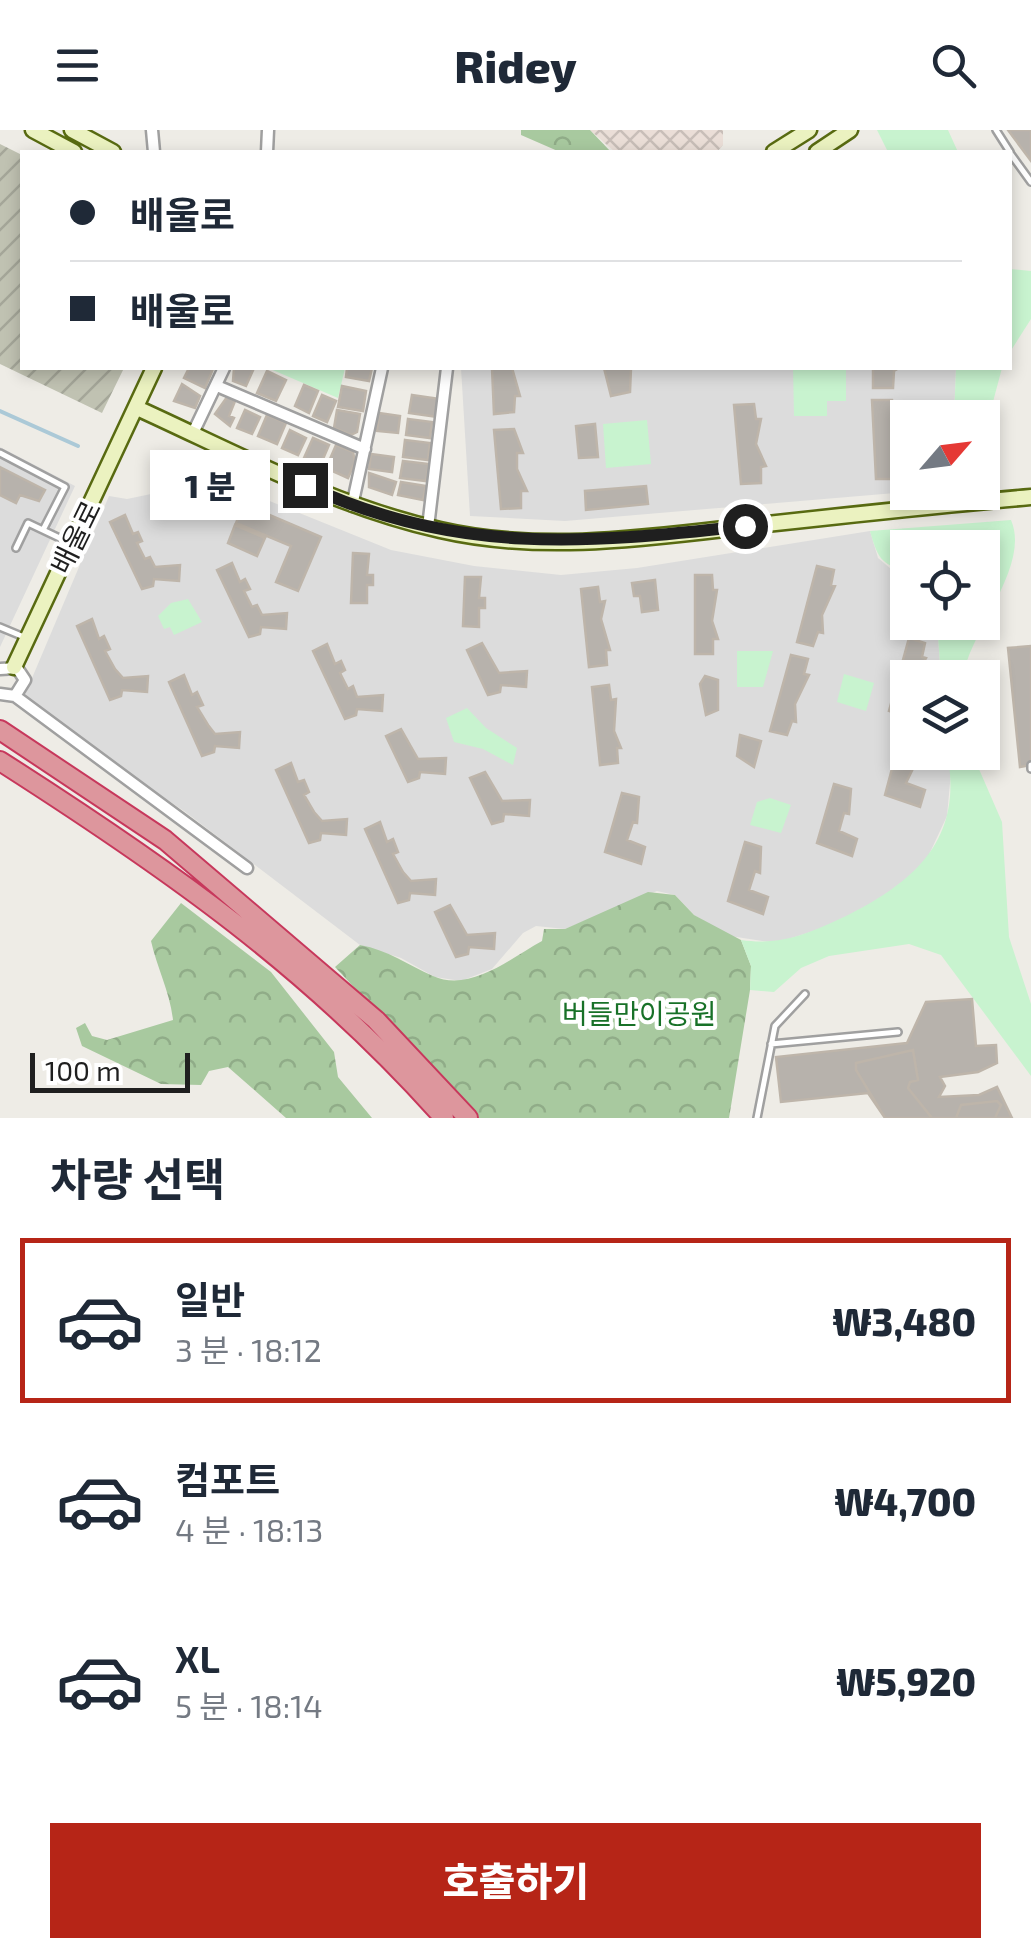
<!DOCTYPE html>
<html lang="ko">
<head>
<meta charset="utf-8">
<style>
	body { margin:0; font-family:"Exo 2","Noto Sans KR",sans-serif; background:#f2f2f3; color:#1f2937; height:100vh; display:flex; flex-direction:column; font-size:38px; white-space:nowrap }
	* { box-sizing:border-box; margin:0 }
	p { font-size:32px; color:#747a83 }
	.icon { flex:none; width:55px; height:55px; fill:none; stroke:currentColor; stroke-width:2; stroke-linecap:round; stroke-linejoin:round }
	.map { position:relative; height:988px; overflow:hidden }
	.panel { display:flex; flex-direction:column; background:#fff; flex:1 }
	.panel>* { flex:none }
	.banner { position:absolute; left:20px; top:20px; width:992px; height:220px; border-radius:0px; box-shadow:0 5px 15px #0003; display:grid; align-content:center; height:220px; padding:0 50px; background:#fff }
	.needle { width:65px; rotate:62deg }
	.buttons { position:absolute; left:890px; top:270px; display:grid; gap:20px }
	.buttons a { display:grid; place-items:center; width:110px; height:110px; border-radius:0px; background:#fff; box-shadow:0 5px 15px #0003; font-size:50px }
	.scale { position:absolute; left:30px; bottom:25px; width:160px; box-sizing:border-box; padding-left:10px; border:5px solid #1f1f1f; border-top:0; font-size:28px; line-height:35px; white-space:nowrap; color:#1f1f1f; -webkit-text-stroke:8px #fff; paint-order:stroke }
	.end { position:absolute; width:45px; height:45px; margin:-22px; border:12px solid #1f1f1f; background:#fff; box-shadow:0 0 0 5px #fff }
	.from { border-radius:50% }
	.bubble { position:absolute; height:70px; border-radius:0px; background:#fff; box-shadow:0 5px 15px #0003; font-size:32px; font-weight:800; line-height:70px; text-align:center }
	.banner b { display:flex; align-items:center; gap:35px; height:95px; font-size:38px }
	.banner b+b { border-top:2px solid #e0e1e3 }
	.banner i { width:25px; height:25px; background:#1f2937 }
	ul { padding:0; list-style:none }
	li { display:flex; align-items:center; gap:30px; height:165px; margin:0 20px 15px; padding:0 30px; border:5px solid transparent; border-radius:0px }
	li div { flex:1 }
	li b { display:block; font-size:38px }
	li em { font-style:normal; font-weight:800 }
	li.selected { border-color:#b62517 }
	li>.icon { width:90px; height:90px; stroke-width:1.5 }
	h2 { padding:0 50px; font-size:45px; line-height:120px }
	.action { display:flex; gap:20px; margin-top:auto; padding:20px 50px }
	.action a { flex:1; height:115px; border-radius:0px; background:#b62517; color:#fff; font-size:40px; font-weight:800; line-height:115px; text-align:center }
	header { display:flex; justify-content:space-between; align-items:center; height:130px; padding:0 50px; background:#fff; font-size:45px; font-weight:800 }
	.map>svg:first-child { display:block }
</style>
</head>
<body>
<header><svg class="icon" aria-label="menu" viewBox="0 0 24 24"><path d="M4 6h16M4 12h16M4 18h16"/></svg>Ridey<svg class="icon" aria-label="search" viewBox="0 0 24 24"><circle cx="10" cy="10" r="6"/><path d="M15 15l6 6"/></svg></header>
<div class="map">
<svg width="1031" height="988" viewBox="0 0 1031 988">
	<defs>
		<pattern id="military-cross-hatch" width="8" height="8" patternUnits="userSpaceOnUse" patternTransform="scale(2.5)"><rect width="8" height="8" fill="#eaded7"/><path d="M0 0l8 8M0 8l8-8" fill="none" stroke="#c8beb8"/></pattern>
		<pattern id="construction-furrows" width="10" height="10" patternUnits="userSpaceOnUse" patternTransform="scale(2.5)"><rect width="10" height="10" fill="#c0c2b2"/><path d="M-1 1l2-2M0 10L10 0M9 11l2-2" fill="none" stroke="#a5a699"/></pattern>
		<pattern id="forest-crowns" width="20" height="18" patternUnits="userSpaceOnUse" patternTransform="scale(2.5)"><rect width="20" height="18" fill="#a8c99f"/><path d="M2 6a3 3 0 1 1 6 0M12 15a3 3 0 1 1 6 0" fill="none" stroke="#90ac88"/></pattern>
	</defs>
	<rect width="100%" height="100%" fill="#eeece6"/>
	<!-- residential -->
	<path fill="#dcdcdc" d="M461,238H956L954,287L908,288L907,362L565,391L470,386Z
		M0,317L75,356L0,517Z
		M183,336L391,420L474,436L561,445L637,438L870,401L878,428L891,439L907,440L908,492L937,493L941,547L908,548V622L947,623L951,642L947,686L926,731L906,753L869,776L820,799L776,813L730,806L694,785L675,765L657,761L565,799L536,796L523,803L492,839L461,851L435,847L401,828L360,815L184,681L26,575L24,567L109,366L127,369L151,364Z"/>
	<!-- military -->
	<path fill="url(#military-cross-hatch)" d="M590,0H723V15L717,22H615Z"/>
	<!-- construction -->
	<path fill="url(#construction-furrows)" d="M0,14L22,25V238H124L102,283L0,234Z"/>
	<!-- forest -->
	<path fill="url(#forest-crowns)" d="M521,0H590L611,22H633H560L521,5Z
		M648,762L675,765L694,785L741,810L751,836L750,860L729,988H476L335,837L360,815C388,820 408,835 433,846C470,863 511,828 542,811L544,799H565Z
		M181,773L271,842L334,922L338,947L372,988H286L228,937L209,941L201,955L161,954L82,916L76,898L85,893L92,906L107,910L173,890C170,862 157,838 151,811Z"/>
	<!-- park -->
	<path fill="#c8f3cf" d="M877,0H948L958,22H888Z
		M1010,139L1031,141V189L1010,222Z
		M268,238H345L338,268Z
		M793,238H846V271H827V286H794Z
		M956,238H1002L990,283L988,350L983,351L982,288L954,287Z
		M647,290L651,334L606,338L603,294Z
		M1011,390C1031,436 970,500 963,547H941L937,493L982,492V418H908L907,440C881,436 877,426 870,401Z
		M188,469L202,492L174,505L170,497L164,499L158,486L171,473Z
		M737,521H773L763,557H737Z
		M844,544L874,553L866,581L837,572Z
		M467,578L486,598L517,618L513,635L483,619L454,612L446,588Z
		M947,623H972L1002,692L1009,807L1031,874V946L941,825L909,814L829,826L801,838L774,862L750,860L751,836L741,810C781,816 810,803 846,786C916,751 964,708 947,623Z
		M770,668L791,675L781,703L750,695L757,672Z"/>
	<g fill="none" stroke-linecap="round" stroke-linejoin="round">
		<!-- stream -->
		<path stroke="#abc9d7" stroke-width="4" d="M0,281L78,316"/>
	</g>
	<!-- building -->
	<path fill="#b7b2ac" stroke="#beb5aa" stroke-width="2.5" d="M1008,0H1031V31Z
		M189,238L213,239L205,258L184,248Z
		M234,238H254L246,256L233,251Z
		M347,238H372L369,251L346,247Z
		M492,238H512L520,266H515L514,282L494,284Z
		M604,238H631L630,262L611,266Z
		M873,238H899L894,241L893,258H873Z
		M267,241L286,250L276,271L257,263Z
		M182,254L200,266L195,278L174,271Z
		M304,255L318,261L309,283L295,276Z
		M342,256L366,261L363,281L338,277Z
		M322,265L336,271L327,292L313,286Z
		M412,265L440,269L438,287L409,283Z
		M227,267L235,271L229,286L234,288L230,296L215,284Z
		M872,270H892L894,285H900L893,302L897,324H902L896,349H876Z
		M754,274L756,289H761L756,314L766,336L761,337V353L741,354L734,275Z
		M245,280L260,287L252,304L237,298Z
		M337,280L360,284L357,302L351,305L334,298Z
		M379,283L400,286L398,303L377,301Z
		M267,285L286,293L277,314L258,306Z
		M408,289L432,292L430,308L406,305Z
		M595,294L598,327L579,328L576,296Z
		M514,299L523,323H517V339L527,361H521V378L501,379L494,300Z
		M290,300L306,308L298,325L282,318Z
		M313,308L329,315L320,336L304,328Z
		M405,310L430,313L428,330L403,327Z
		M336,315L353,322L355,332L348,348L326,338Z
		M371,324L394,327L392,342L369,339Z
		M403,331L429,334L426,351L400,348Z
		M0,337L45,360L39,371L20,365L16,373L0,365Z
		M369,343L396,352L392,365L369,357Z
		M401,352L426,356L423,370L398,365Z
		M646,356L648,374L586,380L585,361Z
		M244,374L321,407L298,461L276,452L291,416L236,393Z
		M125,385L133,404L138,402L142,411L137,413L145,429L150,427L155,437L180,435L179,451L154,449L153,456L142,459L110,392Z
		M235,395L265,408L257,426L228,413Z
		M353,423L369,424L367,445H373V455H367V473H351Z
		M232,433L240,452L245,449L250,459L244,461L252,477L257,475L262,485L287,483L286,499L261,497L260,504L249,507L217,440Z
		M817,436L834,440L831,455L835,456L822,485L823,503L818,502L813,516L797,512Z
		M695,445H712L713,460H717L712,491L718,509H713V524H695Z
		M465,447H481L479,468H485V478H479V497L463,496Z
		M655,450L658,480L642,482L640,466H634L632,453Z
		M598,457L600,472L605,471L601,489L610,520H606L607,535L589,537L581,459Z
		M92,489L99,509L104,506L110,519L105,521L115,539L123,548L148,546L147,562L122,560L121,566L110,570L77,496Z
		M909,508L925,513L922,527L926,528L915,548H908L905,586L889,581Z
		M482,513L499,543L527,541L526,557L501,555L500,562L488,565L467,520Z
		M327,514L335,534L341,531L345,540L340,543L348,559L353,556L357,567L383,565L382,581L357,579L356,585L345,589L313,521Z
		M1031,516V635L1020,637L1008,518Z
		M791,525L808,529L804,544L809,545L795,574L796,592L792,591L787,605L770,601Z
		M184,545L192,565L197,562L203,575L197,577L208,595L215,604L240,602L239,618L215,616L214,622L202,626L169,552Z
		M705,546L718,550V580L706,585L700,554Z
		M609,555L611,570L616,569L614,601L621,618H617L618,633L600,635L592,557Z
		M401,599L418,629L446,628L445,644L420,642L419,648L408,652L386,606Z
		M740,605L761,611L754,637L737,626Z
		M901,605L908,607V622L919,626L906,653L925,660L920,677L885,665Z
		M291,633L298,652L304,650L309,662L304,665L314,682L322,691L347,689L346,705L321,703L320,710L309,713L276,640Z
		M485,642L502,671L530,670L529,686L504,684L503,691L492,694L470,648Z
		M834,654L851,659L849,684L844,683L839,701L857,709L852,726L817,713Z
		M622,663L639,667L637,693L633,692L627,710L645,717L641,734L605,722Z
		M380,692L387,712L393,709L398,722L393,724L403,742L411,751L436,749L435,765L410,763L409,770L398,773L365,699Z
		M745,712L761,717L760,743L755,741L749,760L768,767L763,784L728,771Z
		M450,775L467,805L495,803L494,819L469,817L468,824L456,827L435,782Z
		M972,869L976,916L996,915L997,933L978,942L940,947L945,956L939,967L979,965L997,957L1012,988H885L868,963L781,972L776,927L907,913L926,872Z
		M913,920L918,950L910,952L908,958L932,988H885L856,940V933Z
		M997,971L1001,975L995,988H956L961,975Z"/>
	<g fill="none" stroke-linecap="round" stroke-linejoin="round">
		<!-- lane casing -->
		<g stroke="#a0a0a0" stroke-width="10">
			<path id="lane" d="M996,0L1010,22
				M1010,23L1031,52
				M0,323L65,357L43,400
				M16,418L28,393L68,412
				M0,497L24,507
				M1031,635V639
				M771,914L898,902
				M757,988L775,896L805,864"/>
		</g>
		<!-- street casing -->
		<g stroke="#a0a0a0" stroke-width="15">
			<path id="street" d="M152,0L154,22
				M267,22L268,0
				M217,256L365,319
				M193,303L224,238
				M352,376L382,238
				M428,397L447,238
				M0,539L17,538L25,550L15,566L0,564
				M15,566L247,738"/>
		</g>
		<!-- secondary casing -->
		<g stroke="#586a11" stroke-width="19">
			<path id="secondary" d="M33,0L74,22
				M72,0L113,22
				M774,22L809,0
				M817,22L850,0
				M137,278C236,323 333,376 440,400C544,424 653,407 758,395C849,385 940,375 1031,367
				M14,537L154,238"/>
		</g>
		<!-- highway casing -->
		<g stroke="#c7385c" stroke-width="22">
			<path id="highway" d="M0,600L165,710L376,890L468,988
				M0,631C166,737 312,839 444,988"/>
		</g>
		<!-- lane -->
		<use href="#lane" stroke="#fff" stroke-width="5"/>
		<!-- street -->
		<use href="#street" stroke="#fff" stroke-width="10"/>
		<!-- secondary -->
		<use href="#secondary" stroke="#ebf2c0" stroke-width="14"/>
		<!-- highway -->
		<use href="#highway" stroke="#dd969d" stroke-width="18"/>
	</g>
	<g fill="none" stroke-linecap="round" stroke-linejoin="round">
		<!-- route -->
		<path stroke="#1f1f1f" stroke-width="12" d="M305,355C454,425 587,414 745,396"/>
	</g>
	<g text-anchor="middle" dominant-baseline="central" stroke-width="8" stroke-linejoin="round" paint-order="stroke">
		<!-- street labels -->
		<g font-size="28" fill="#1f1f1f" stroke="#fff">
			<text transform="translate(75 407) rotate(-64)">배울로</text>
		</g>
		<!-- park labels -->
		<g font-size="28" fill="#187128" stroke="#fff">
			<text x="639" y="883">버들만이공원</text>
		</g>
	</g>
</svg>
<div class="buttons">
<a><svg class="needle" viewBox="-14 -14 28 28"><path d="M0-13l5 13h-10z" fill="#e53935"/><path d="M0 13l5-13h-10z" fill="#747a83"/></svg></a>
<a><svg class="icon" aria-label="locate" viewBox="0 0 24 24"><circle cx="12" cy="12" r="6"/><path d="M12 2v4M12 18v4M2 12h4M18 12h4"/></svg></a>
<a><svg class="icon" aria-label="layers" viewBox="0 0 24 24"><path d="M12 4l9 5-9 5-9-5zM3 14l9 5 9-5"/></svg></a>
</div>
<div class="scale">100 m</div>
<i class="end from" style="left:745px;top:396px"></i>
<i class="end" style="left:305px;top:355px"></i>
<div class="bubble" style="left:150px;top:320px;width:120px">1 분</div>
<div class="banner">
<b><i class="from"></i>배울로</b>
<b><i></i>배울로</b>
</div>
</div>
<section class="panel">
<h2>차량 선택</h2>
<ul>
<li class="selected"><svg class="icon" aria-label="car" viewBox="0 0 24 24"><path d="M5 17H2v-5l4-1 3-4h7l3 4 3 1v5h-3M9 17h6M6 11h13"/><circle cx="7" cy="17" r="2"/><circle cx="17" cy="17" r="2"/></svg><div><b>일반</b><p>3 분 · 18:12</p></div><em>₩3,480</em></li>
<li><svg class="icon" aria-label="car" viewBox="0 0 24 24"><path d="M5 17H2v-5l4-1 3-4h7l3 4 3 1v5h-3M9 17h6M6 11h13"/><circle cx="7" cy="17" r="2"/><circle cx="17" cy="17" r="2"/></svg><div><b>컴포트</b><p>4 분 · 18:13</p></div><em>₩4,700</em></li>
<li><svg class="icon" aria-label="car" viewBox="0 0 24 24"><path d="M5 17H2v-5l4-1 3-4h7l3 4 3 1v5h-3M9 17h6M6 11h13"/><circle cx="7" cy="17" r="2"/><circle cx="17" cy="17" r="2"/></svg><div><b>XL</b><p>5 분 · 18:14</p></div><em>₩5,920</em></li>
</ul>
<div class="action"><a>호출하기</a></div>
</section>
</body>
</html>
